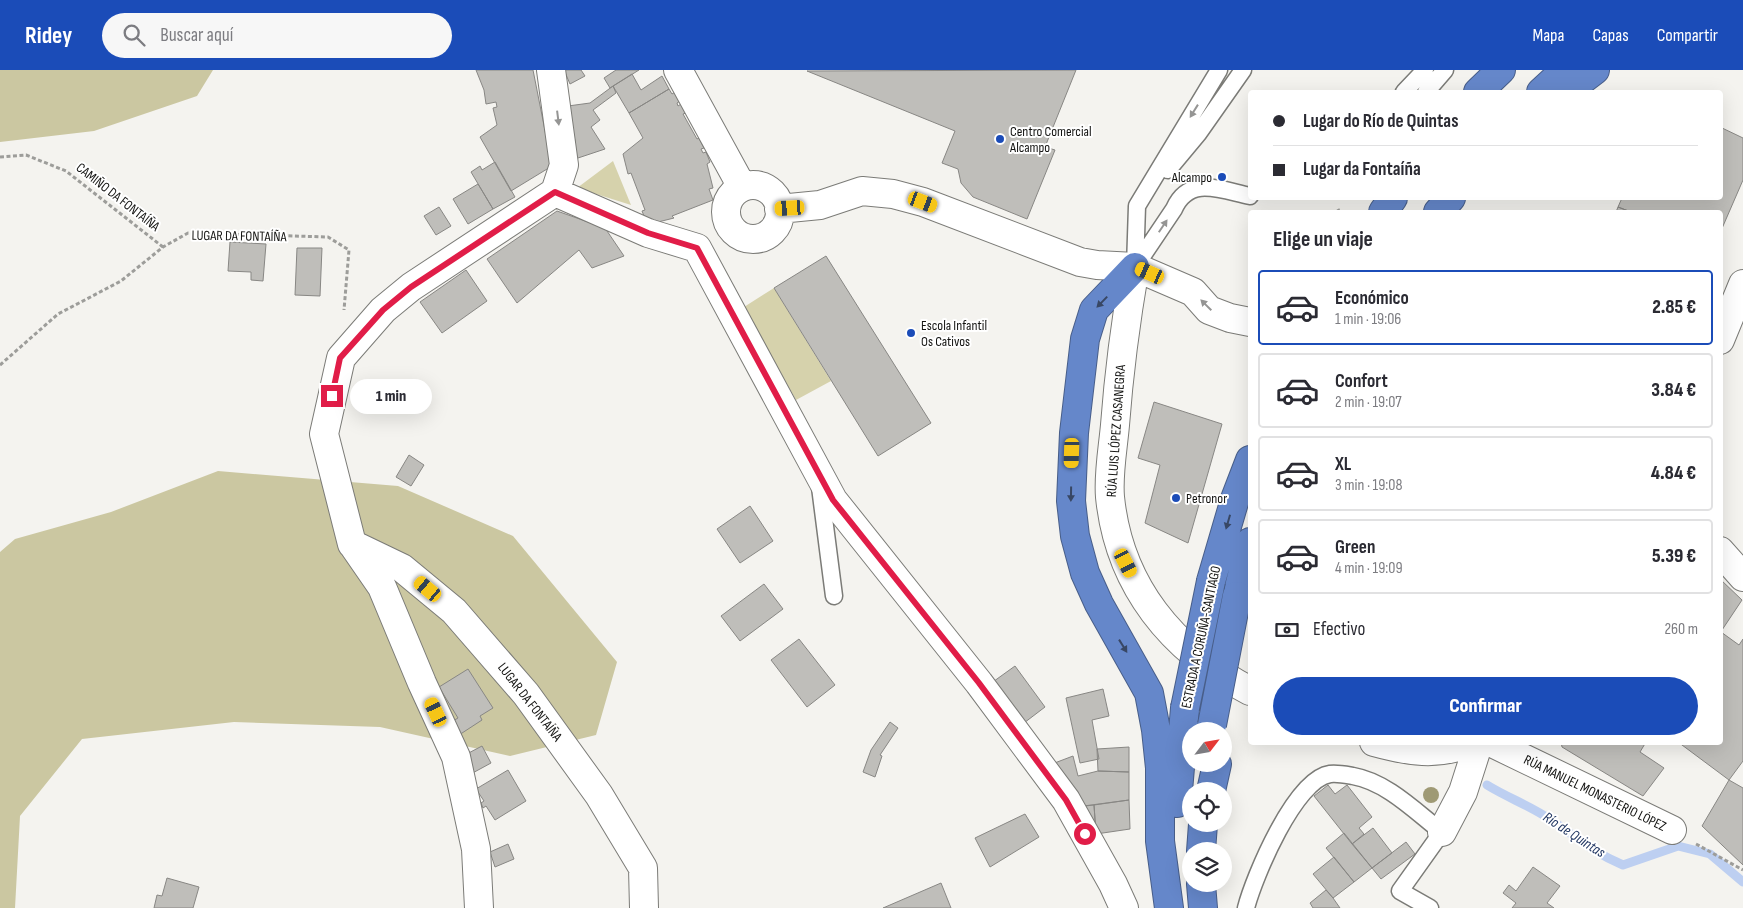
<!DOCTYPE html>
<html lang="es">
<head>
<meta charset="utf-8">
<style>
	body { margin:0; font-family:"Sofia Sans Condensed",sans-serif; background:#f7f7f7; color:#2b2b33; height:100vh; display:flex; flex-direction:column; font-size:19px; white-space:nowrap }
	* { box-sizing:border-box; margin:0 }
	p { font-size:16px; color:#7c7c81 }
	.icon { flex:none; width:28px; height:28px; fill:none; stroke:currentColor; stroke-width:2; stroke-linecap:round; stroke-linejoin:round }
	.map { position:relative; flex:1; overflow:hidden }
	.side { position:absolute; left:1248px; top:140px; width:475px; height:535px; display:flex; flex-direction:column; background:#fff; border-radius:5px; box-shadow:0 5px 20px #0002 }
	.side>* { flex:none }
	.hud { position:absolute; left:1248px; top:20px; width:475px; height:110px; border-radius:5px; box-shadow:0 5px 20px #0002; display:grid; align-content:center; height:110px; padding:0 25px; background:#fff }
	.needle { width:32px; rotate:59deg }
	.fabs { position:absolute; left:1182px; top:652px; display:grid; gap:10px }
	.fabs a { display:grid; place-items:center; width:50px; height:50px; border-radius:50%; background:#fff; box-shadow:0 5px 20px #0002; font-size:25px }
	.end { position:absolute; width:22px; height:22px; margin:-11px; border:6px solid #e11d48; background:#fff; box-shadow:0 0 0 2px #fff }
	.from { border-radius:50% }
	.bubble { position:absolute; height:35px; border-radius:18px; background:#fff; box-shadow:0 5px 20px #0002; font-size:16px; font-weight:800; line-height:35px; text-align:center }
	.car { position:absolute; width:15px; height:30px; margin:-15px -8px; border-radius:6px; box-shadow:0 0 4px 1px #0007; background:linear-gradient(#f5c518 24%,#345 0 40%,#f5c518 0 76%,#345 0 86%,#f5c518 0) }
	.hud b { display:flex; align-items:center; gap:18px; height:48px; font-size:19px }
	.hud b+b { border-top:1px solid #e1e1e2 }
	.hud i { width:12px; height:12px; background:#2b2b33 }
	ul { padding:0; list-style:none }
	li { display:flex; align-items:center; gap:15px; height:75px; margin:0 10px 8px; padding:0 15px; border:2px solid #e1e1e2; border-radius:5px }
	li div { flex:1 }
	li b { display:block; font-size:19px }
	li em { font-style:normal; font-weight:800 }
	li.on { border-color:#1b4cb8 }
	li>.icon { width:45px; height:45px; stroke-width:1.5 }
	h2 { padding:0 25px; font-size:22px; line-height:60px }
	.pay { display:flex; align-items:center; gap:12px; height:55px; padding:0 25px; font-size:19px }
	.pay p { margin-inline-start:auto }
	.cta { display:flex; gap:10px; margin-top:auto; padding:10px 25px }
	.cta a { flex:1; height:58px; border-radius:30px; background:#1b4cb8; color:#fff; font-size:20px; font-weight:800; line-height:58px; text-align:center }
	header { display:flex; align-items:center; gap:30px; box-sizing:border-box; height:70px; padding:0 25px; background:#1b4cb8; color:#fff }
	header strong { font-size:24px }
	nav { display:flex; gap:28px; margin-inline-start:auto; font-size:18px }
	.search { width:350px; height:45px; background:#f7f7f7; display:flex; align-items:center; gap:12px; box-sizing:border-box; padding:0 18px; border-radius:28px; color:#7c7c81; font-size:19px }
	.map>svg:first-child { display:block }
</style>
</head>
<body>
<header>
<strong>Ridey</strong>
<div class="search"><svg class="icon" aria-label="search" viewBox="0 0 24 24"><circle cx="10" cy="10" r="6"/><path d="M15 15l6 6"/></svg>Buscar aquí</div>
<nav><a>Mapa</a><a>Capas</a><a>Compartir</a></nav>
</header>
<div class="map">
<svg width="1743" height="838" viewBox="0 0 1743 838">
	<rect width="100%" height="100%" fill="#f4f3ef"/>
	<!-- green -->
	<path fill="#d6d2ac" d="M613,91L631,135L577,118Z
		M774,218L831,311L796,330L744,237Z"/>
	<!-- forest -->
	<path fill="#cbc7a1" d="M0,0H213L197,26L94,61L0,72Z
		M218,401L398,416L513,466L617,592L596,665L510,686L380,657L234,652L82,669L20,746L15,838H0V482L15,469L111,442Z"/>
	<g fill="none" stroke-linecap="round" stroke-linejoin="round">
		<!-- stream -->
		<path stroke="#bdcff1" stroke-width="9" d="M1487,715C1508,728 1531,736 1551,750C1578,768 1592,782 1623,795L1678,776L1710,784L1743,812"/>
	</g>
	<!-- building -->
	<path fill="#bfbeba" stroke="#888784" d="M476,0H533L552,96L511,121L480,67L497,55L493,38L497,37L496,32L486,34L484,20Z
		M564,0H581L585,6L570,14Z
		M639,0L610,18L604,8L616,0Z
		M1076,0L1045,77L1055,80L1027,149L973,127L961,113L958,99L942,93L955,61L807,1Z
		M632,4L641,20L662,6L669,19L629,43L613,16Z
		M613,16L616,23L593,40L600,50L591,57L605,79L575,89V71L568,36L590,33Z
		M669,19L672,24L675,22L680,31L677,33L678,36L681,34L686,43L683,44L697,69L699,68L704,78L701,79L703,83L706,82L710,92L707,94L713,118L709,119L713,130L672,146L674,148L650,154L646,151L642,141L645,140L631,103L628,104L623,84L643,68L629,43Z
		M1720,57L1743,68V110L1720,163V142H1631L1618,137L1622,128H1720Z
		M495,92L515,127L493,139L471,102L480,96L482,100Z
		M478,114L493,139L468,154L453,129Z
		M439,137L451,156L436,165L424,146Z
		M1618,137L1631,142H1616Z
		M557,141L605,158L624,186L592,198L579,180L517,233L487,189Z
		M230,172L266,174L263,211L251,210V202L228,201Z
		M297,178H322L320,226L295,225Z
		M826,186L931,353L878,386L774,218Z
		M466,200L487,231L442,263L420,232Z
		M1154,332L1222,354L1188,473L1145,453L1160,395L1138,388Z
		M409,385L424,395L411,416L396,407Z
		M750,436L773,471L740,493L717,459Z
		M1720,509L1742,530L1720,563Z
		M764,514L783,539L740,571L721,546Z
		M1721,562L1739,575L1743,569V691L1729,710L1678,672H1720Z
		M799,569L835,615L807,637L771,590Z
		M1015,596L1045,637L1020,656L990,614Z
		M468,599L493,638L480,646L482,650L459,665L451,652L458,648L439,617Z
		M1103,619L1109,646L1092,650L1099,689L1080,693L1066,628Z
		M890,652L898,658L880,685L882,686L875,707L863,702L871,680Z
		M1561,672H1646L1640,682L1664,698L1643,726L1562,677Z
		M482,676L491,693L469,705L461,687Z
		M1129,677V702L1098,701L1097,679Z
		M1073,686L1078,706L1098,701L1129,702V730L1076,737L1052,694Z
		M508,700L526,731L495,750L486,736L483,738L481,733L484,731L476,719Z
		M1729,710L1743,718V795L1702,756Z
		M1328,715L1335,724L1347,715L1372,747L1359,758L1364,764L1352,774L1314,726Z
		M1129,730L1130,759L1096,764L1094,735Z
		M1094,735L1096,764L1076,737Z
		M1025,744L1039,767L990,797L975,768Z
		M1373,758L1392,783L1372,798L1352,774Z
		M1344,763L1372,798L1354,812L1326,778Z
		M1406,772L1415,784L1381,809L1372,798Z
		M508,774L514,789L495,797L490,782Z
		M1334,787L1354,812L1333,828L1313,804Z
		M1533,797L1560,816L1547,833L1554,838H1512L1516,833L1503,823L1509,815L1516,821Z
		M167,808L199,817L193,838H154L157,825L162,826Z
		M941,813L951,838H883Z
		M1326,820L1333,828L1340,838H1313L1310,833Z"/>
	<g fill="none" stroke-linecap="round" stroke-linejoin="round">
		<!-- lane casing -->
		<g stroke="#7b7b77" stroke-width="19">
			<path id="lane" d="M1404,22L1425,0
				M1426,22L1445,0
				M1168,100L1198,64L1243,0
				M1135,197L1137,136L1219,0
				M1135,197L1174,139C1189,105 1221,120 1250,126
				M820,417L834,526
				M1246,838C1254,807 1295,709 1330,704C1337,703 1347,705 1353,706C1387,712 1416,742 1442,762L1400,821L1430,838"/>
		</g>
		<!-- street casing -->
		<g stroke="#7b7b77" stroke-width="30">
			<path id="street" d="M551,0L564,95L555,122
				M678,0L742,117
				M726 142a27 27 0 1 1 54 0a27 27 0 1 1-54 0Z
				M779,139L820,135L862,121L893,124L923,132L1080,192L1097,195L1135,197L1193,222L1209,240L1230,248L1250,252
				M1135,197C1126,249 1119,301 1115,355C1113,378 1108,404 1110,427C1119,516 1172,580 1250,621
				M1720,270L1743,214
				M353,475L382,517L422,613L456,687L476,779L479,838
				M1720,481L1743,507
				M1374,672C1407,681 1438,687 1471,672
				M1490,672L1672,760
				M1442,762L1463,722L1479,672
				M644,838L643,798L599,725L526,624L454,541L402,498L352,474L324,364L341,288L383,240L411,217L555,122L648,163L697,178L833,430L979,613L1066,730L1113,814L1124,838"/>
		</g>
		<!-- highway casing -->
		<g stroke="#485e89" stroke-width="30">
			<path id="highway" d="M1478,22L1501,0
				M1541,22L1565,0
				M1566,22L1595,0
				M1383,142L1393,128
				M1438,142L1451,128
				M1135,197L1094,240L1085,269L1074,363L1071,431L1075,466L1085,503L1099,534L1149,623L1156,660L1160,698V771L1169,838
				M1211,511L1235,429L1250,390
				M1237,526L1250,472
				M1211,721L1217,694
				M1177,733L1185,638
				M1201,781L1203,754
				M1201,814L1203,838"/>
		</g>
		<!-- path -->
		<path stroke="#9d9d9a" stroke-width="3" stroke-dasharray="4 2.5" stroke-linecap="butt" d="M0,87L26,85L66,101L163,177
			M1336,142L1339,140L1342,142
			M0,295L58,244L121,211L163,177L188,163L328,167L349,180L344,240
			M1696,774L1743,800"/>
		<!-- lane -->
		<use href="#lane" stroke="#fff" stroke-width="16"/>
		<!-- street -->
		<use href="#street" stroke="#fff" stroke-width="28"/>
		<!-- highway -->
		<use href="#highway" stroke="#6587ca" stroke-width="28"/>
		<!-- highway-bridge casing -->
		<g stroke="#485e89" stroke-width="30" stroke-linecap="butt">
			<path id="highway-bridge" d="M1185,638L1211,511
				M1212,655L1237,526"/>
		</g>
		<!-- highway-bridge -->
		<use href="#highway-bridge" stroke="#6587ca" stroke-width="28"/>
	</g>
	<!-- trees -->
	<circle fill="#9f9a75" cx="1431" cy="725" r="8"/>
	<!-- one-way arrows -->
	<defs><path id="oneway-solid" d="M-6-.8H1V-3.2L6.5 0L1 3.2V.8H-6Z" transform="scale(1.25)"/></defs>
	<g fill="#959594">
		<use href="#oneway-solid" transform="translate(1194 41) rotate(122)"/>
		<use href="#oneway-solid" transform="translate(558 48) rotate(83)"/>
		<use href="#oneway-solid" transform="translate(1163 156) rotate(-56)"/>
		<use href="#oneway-solid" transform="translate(1206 235) rotate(-135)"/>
	</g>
	<g fill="#384764">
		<use href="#oneway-solid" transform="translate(1102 232) rotate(134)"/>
		<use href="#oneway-solid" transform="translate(1071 424) rotate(91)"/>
		<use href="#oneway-solid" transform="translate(1228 452) rotate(106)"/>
		<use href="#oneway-solid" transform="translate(1123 576) rotate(58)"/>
	</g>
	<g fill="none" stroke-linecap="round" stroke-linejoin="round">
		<!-- route -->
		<path stroke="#e11d48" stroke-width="6" d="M332,326L340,288L383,240L411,217L555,122L648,163L697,178L833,430L979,613L1066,730L1085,764"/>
	</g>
	<!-- markers -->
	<g fill="#1b4cb8" stroke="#fff" stroke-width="2">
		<circle cx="1000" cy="69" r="5"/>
		<circle cx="1222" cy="107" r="5"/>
		<circle cx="911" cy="263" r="5"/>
		<circle cx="1176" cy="428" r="5"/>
	</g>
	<g text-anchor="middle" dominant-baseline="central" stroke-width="4" stroke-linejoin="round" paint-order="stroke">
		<!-- poi labels -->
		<g font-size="14" fill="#131311" stroke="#fff" text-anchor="start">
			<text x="1010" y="61">Centro Comercial<tspan x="1010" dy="16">Alcampo</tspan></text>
			<text x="1212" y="107" text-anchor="end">Alcampo</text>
			<text x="921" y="255">Escola Infantil<tspan x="921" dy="16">Os Cativos</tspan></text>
			<text x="1186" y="428">Petronor</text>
		</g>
		<!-- street labels -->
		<g font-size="14" fill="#131311" stroke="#fff">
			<text transform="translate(118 127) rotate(38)">CAMIÑO DA FONTAÍÑA</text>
			<text transform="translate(239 166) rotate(1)">LUGAR DA FONTAÍÑA</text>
			<text transform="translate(1116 361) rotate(-86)">RÚA LUIS LÓPEZ CASANEGRA</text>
			<text transform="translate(1201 567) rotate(-78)">ESTRADA A CORUÑA-SANTIAGO</text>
			<text transform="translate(530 632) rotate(52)">LUGAR DA FONTAÍÑA</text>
			<text transform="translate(1595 723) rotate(26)">RÚA MANUEL MONASTERIO LÓPEZ</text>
		</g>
		<!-- water labels -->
		<g font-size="15" font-style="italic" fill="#233864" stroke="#fff">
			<text transform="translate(1574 765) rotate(33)">Río de Quintas</text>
		</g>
	</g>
</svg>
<div class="fabs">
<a><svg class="needle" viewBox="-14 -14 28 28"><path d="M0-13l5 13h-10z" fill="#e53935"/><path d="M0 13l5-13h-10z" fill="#7c7c81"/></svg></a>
<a><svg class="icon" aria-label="locate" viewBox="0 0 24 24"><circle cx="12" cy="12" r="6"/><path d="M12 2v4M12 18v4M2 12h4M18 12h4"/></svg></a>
<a><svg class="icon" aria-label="layers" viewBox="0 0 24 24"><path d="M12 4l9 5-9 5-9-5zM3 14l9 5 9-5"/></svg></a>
</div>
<i class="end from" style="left:1085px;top:764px"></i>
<i class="end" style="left:332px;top:326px"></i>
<div class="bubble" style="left:350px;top:309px;width:82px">1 min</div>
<i class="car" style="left:923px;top:132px;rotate:111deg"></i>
<i class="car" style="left:790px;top:138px;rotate:267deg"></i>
<i class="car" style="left:1150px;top:203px;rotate:294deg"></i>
<i class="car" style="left:1072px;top:383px;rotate:182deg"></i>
<i class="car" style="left:1126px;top:493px;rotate:153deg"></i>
<i class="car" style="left:428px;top:519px;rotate:310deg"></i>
<i class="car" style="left:436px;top:642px;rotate:335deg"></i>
<div class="hud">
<b><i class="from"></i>Lugar do Río de Quintas</b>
<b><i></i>Lugar da Fontaíña</b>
</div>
<section class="side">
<h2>Elige un viaje</h2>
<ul>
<li class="on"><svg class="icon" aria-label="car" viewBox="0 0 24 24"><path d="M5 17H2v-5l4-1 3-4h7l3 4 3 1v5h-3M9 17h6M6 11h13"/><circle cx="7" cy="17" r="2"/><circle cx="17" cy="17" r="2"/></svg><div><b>Económico</b><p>1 min · 19:06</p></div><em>2.85 €</em></li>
<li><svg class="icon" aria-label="car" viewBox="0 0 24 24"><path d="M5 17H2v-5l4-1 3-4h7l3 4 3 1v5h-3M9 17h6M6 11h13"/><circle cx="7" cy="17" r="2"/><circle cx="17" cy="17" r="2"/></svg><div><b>Confort</b><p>2 min · 19:07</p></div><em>3.84 €</em></li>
<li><svg class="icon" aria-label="car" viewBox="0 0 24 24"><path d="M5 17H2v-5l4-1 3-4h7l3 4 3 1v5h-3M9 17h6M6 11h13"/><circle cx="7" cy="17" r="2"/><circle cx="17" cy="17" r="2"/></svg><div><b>XL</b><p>3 min · 19:08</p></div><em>4.84 €</em></li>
<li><svg class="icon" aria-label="car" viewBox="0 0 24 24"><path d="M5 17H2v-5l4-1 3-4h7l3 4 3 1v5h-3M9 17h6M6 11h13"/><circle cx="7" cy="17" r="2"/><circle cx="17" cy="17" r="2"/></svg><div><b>Green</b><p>4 min · 19:09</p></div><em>5.39 €</em></li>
</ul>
<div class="pay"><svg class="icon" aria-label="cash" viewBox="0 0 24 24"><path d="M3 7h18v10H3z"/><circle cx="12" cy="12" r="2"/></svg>Efectivo<p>260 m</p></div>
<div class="cta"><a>Confirmar</a></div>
</section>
</div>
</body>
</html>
